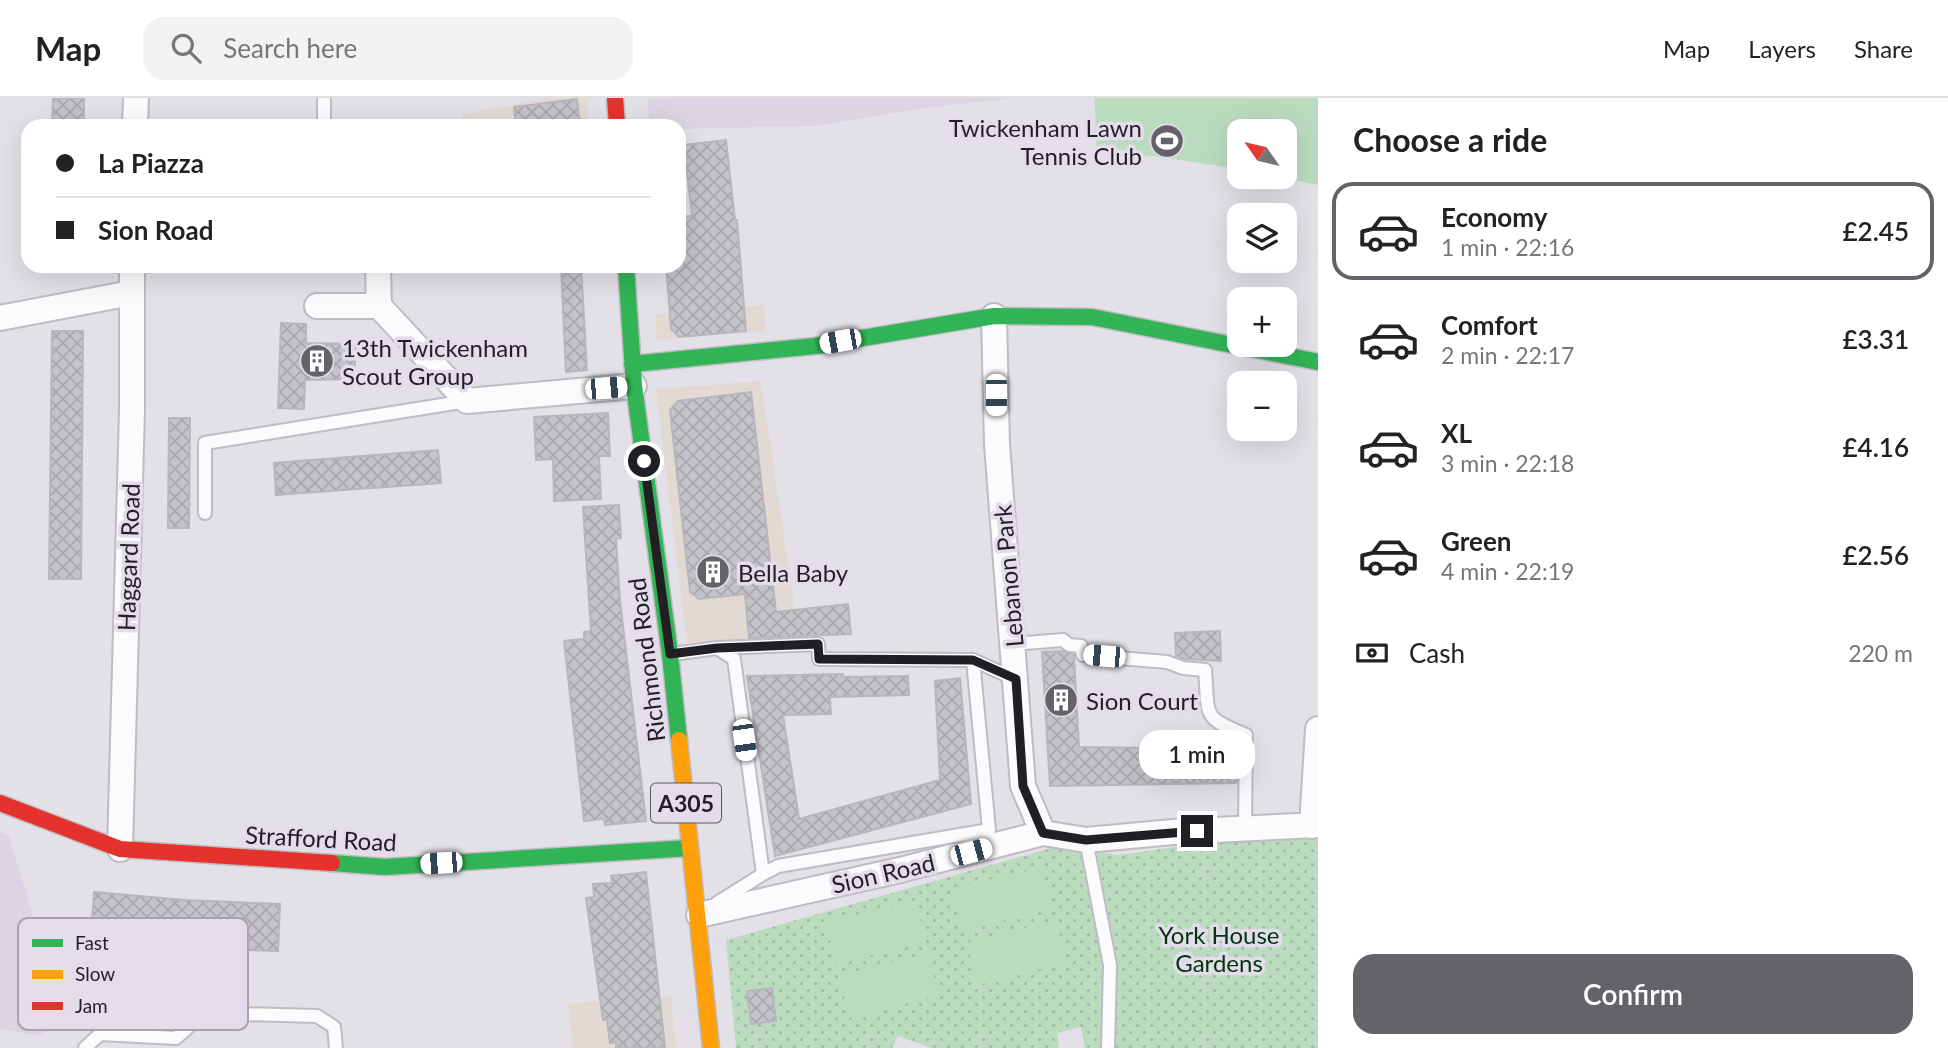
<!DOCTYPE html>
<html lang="en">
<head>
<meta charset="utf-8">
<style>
	body { margin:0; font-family:Lato,sans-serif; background:#f2f2f2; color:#222; height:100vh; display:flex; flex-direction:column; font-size:26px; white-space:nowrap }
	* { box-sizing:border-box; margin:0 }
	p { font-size:23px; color:#767676 }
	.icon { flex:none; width:38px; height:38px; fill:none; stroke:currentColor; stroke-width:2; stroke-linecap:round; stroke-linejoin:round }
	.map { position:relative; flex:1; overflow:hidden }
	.sheet { display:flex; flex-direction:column; background:#fff; width:630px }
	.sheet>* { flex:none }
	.guide { position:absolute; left:21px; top:21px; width:665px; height:154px; border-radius:21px; box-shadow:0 7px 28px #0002; display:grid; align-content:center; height:154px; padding:0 35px; background:#fff }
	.needle { width:46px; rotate:304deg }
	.controls { position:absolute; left:1227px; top:21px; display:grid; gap:14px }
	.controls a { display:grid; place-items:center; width:70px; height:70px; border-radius:14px; background:#fff; box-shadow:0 7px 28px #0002; font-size:35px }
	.end { position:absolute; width:32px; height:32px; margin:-16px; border:9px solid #211f24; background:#fff; box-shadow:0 0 0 4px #fff }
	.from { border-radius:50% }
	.bubble { position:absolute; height:49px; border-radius:21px; background:#fff; box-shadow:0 7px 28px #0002; font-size:23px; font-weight:600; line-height:49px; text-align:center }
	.car { position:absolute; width:21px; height:42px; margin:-21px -10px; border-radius:9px; box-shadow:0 0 5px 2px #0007; background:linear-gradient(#fff 24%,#345 0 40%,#fff 0 76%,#345 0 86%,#fff 0) }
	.guide b { display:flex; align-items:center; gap:24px; height:66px; font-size:26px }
	.guide b+b { border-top:2px solid #e0e0e0 }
	.guide i { width:18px; height:18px; background:#222 }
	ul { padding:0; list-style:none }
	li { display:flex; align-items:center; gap:21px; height:98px; margin:0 14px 10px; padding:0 21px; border:4px solid transparent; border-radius:21px }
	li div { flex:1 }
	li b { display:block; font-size:26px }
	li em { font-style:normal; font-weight:600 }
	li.current { border-color:#656369 }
	li>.icon { width:63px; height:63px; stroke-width:1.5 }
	h2 { padding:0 35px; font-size:32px; line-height:84px }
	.pay { display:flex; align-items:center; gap:18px; height:77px; padding:0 35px; font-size:26px }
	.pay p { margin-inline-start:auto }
	.action { display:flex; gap:14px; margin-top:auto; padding:14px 35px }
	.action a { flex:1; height:80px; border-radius:21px; background:#656369; color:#fff; font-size:28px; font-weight:600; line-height:80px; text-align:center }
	header { display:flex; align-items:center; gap:42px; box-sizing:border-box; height:98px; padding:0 35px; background:#fff; border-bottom:2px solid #e0e0e0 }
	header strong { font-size:33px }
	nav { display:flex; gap:38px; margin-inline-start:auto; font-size:24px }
	.search { width:490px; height:63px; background:#f2f2f2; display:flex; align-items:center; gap:18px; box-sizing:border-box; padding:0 24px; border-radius:21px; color:#767676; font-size:26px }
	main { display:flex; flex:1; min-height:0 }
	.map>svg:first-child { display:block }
</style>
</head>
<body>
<header>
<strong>Map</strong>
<div class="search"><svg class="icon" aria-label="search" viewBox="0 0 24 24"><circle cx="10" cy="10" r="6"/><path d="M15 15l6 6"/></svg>Search here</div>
<nav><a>Map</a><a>Layers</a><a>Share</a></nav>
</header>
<main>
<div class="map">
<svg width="1318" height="950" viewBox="0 0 1318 950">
	<defs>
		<pattern id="park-dots" width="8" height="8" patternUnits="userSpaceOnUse" patternTransform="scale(1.75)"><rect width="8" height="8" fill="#bbdbbf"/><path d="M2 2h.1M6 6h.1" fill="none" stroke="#a0bca4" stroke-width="1.8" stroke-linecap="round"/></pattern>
		<pattern id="building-cross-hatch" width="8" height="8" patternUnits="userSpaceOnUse" patternTransform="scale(1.75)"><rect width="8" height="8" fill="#c5c3ca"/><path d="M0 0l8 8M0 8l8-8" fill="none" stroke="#a9a7ad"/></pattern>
	</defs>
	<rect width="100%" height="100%" fill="#e3e0e8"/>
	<!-- commercial -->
	<path fill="#e1d9d2" d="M546,0H587L588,28H463L462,17Z
		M764,207L766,233L657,242L655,216Z
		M761,283L799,540L687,545L656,291Z
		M671,898L676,950H573L568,906Z"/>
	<!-- built -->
	<path fill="#dbd4e3" d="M648,0H1011L932,9L814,28L679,31V28H649Z
		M0,734L9,738L32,814L58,920L41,938L0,931Z"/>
	<!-- park -->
	<path fill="url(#park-dots)" d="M1318,739V950H1085L1081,929L1057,935L1059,950H931L898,938L892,950H736L726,842L1058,748L1118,757L1198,746Z"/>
	<!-- pitch -->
	<path fill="#bbdbbf" d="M1095,0H1318V87L1278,79H1284V33H1239V71L1160,59L1096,53Z
		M1042,769L1052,811L962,833L952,791Z
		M916,802L926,844L836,866L826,824Z
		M1056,822L1067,864L977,887L967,845Z
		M928,855L939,897L849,920L839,878Z"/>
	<!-- building -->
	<path fill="url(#building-cross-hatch)" stroke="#b8b6bc" stroke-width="2" d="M53,0H84V28H52Z
		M577,1L580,28H516L514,9Z
		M726,42L735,122H737L746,233L679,239L671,231L666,168H679V119L692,118L684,47Z
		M561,168H581L587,272L566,274Z
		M281,225L306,226V245L356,246L354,281L305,282L304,311L278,310Z
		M52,233H83L81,481H49Z
		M751,294L776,514L848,506L851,536L749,540L745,496L699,501L690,494L670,312L678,303Z
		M608,315L610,358H599L601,401L554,403L553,361L536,362L534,319Z
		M169,320H190L189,430H168Z
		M438,352L441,385L276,397L274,365Z
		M619,407L621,440L616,441L620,502L646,723L605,727L604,721L584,723L564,543L584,541V534L591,533L583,409Z
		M1220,533L1221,563L1185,561L1176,558L1175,535Z
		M1062,553L1074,556V558L1079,649L1237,651V685L1050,688L1042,554Z
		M843,576L842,579L908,578L909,597L830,599L831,616L783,617L799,721L940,682L935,583L960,580L971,706L775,758L747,578Z
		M646,774L665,950H616V944L610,945L607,922H603L586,800L594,799L593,786L612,785L611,778Z
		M94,794L185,802L280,806L278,853L189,850V843L91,837Z
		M772,890L776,923L751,926L747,893Z"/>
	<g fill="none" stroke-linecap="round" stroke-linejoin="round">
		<!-- lane casing -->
		<g stroke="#bebbc1" stroke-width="16">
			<path id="lane" d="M324,28V0
				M205,415V345L467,303
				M1013,546L1063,542L1069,547L1081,548L1083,557L1167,564L1183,570L1205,572C1209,619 1201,619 1246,637L1245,731
				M717,550L734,561L763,776L717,805
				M673,556L717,550L818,546L819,561L973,562L1015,581
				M1086,742L1110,867L1108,950
				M763,776L778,768L989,732L973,562
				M85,950L100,936L176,940L204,915L317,918L334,929L336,950"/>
		</g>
		<!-- street casing -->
		<g stroke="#bebbc1" stroke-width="28">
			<path id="street" d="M135,28L136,0
				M378,168L379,208L467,303L634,288
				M317,208H379
				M994,218L997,346L1023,688L1043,735
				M0,220L131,195
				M1312,728L1318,631
				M120,751L132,312V168
				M699,817L900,772L1043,735L1086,742L1173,734L1318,727"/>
		</g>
		<!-- fast casing -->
		<g stroke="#bebbc1" stroke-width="19">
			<path id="fast" d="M626,168L634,288L670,556L679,642
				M632,266L815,248L994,218L1092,219L1318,264
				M332,765L385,769L690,750"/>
		</g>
		<!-- slow casing -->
		<g stroke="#bebbc1" stroke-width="19">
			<path id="slow" d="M679,642L711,950"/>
		</g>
		<!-- jam casing -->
		<g stroke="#bebbc1" stroke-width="19">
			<path id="jam" d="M615,0L617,28
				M0,705L120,751L332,765"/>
		</g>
		<!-- lane -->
		<use href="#lane" stroke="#fbfafc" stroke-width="12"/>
		<!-- street -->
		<use href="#street" stroke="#fbfafc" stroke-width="24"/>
		<!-- fast -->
		<use href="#fast" stroke="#30b455" stroke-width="16"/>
		<!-- slow -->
		<use href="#slow" stroke="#ff9f0a" stroke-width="16"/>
		<!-- jam -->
		<use href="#jam" stroke="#e5322d" stroke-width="16"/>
	</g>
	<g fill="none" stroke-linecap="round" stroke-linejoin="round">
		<!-- route -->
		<path stroke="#211f24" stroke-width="9" d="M644,363L670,556L717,550L818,546L819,561L973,562L1016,581L1023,688L1043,735L1086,742L1197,733"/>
	</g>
	<!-- icons -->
	<defs>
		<g id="stadium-disc" transform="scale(1.75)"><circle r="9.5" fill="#656369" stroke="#e3dceb"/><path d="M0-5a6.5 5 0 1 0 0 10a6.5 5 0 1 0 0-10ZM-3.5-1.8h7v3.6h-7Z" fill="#fff"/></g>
		<g id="building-disc" transform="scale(1.75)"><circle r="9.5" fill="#656369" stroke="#e3dceb"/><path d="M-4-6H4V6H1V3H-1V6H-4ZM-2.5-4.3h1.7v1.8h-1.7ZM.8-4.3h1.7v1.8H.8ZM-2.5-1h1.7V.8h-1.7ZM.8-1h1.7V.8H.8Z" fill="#fff"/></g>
	</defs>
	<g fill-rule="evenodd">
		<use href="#stadium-disc" x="1167" y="43"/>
		<use href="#building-disc" x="317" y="263"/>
		<use href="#building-disc" x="713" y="474"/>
		<use href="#building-disc" x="1061" y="602"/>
	</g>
	<g text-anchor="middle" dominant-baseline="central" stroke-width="7" stroke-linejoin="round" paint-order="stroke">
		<!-- shield labels -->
		<rect fill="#e3dceb" stroke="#5b5860" stroke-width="2" x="651" y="685.5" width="70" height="39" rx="5"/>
		<g font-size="23" font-weight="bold" fill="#211f24">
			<text x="686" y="705">A305</text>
		</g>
		<!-- poi labels -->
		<g font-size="24" fill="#211f24" stroke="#e3dceb" text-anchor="start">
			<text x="1142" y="29" text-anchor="end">Twickenham Lawn<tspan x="1142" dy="28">Tennis Club</tspan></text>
			<text x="342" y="249">13th Twickenham<tspan x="342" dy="28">Scout Group</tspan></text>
			<text x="738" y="474">Bella Baby</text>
			<text x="1086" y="602">Sion Court</text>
		</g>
		<!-- street labels -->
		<g font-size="24" fill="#211f24" stroke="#e3dceb">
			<text transform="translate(128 459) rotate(-88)">Haggard Road</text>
			<text transform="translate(1008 478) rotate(-95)">Lebanon Park</text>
			<text transform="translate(646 562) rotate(-97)">Richmond Road</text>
			<text transform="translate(321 740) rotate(3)">Strafford Road</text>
			<text transform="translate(883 775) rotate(-13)">Sion Road</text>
		</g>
		<!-- park labels -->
		<g font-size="24" fill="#02350c" stroke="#e3dceb">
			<text x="1219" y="836">York House<tspan x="1219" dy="28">Gardens</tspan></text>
		</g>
	</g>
	<!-- legend -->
	<rect x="18" y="820" width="230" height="112" rx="10" fill="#e3dceb" stroke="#a9a3af" stroke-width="2"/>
	<rect x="32" y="841" width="31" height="8" fill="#30b455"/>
	<rect x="32" y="872" width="31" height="9" fill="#ff9f0a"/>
	<rect x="32" y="904" width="31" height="8" fill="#e5322d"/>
	<g font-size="19" fill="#211f24">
		<text x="75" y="852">Fast</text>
		<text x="75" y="883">Slow</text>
		<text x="75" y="915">Jam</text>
	</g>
</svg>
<div class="controls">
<a><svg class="needle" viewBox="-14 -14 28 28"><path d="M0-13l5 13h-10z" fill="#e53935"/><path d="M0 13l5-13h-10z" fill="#767676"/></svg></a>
<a><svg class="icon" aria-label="layers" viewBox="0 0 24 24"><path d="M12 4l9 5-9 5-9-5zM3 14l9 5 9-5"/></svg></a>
<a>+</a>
<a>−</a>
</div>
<i class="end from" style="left:644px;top:363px"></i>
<i class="end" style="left:1197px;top:733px"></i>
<div class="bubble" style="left:1139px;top:632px;width:116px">1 min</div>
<i class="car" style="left:840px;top:243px;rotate:260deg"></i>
<i class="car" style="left:606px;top:290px;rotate:85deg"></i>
<i class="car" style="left:996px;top:297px;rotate:180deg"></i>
<i class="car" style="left:1104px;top:558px;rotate:275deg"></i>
<i class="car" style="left:744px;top:642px;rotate:172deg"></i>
<i class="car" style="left:971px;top:754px;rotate:75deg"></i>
<i class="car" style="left:441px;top:765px;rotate:266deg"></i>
<div class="guide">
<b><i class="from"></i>La Piazza</b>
<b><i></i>Sion Road</b>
</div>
</div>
<section class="sheet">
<h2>Choose a ride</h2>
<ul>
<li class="current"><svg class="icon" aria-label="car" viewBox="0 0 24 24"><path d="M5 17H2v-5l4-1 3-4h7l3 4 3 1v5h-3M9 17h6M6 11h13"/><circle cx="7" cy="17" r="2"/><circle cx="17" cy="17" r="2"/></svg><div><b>Economy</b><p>1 min · 22:16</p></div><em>£2.45</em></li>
<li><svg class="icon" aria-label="car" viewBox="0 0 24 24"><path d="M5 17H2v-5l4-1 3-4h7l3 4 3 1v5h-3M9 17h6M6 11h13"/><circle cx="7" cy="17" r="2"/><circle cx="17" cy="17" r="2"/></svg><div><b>Comfort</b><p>2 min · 22:17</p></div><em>£3.31</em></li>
<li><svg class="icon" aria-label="car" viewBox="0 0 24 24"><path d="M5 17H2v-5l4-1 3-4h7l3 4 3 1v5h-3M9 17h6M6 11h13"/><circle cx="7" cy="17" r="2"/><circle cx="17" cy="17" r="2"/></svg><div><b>XL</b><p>3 min · 22:18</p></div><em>£4.16</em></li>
<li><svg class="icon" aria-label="car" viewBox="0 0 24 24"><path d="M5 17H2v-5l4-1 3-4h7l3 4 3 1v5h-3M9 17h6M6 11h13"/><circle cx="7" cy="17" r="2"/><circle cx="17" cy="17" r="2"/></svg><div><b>Green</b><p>4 min · 22:19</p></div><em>£2.56</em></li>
</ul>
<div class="pay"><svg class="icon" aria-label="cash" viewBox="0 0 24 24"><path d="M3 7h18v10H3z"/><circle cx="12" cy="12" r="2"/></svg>Cash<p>220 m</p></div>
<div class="action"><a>Confirm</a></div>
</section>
</main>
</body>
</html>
